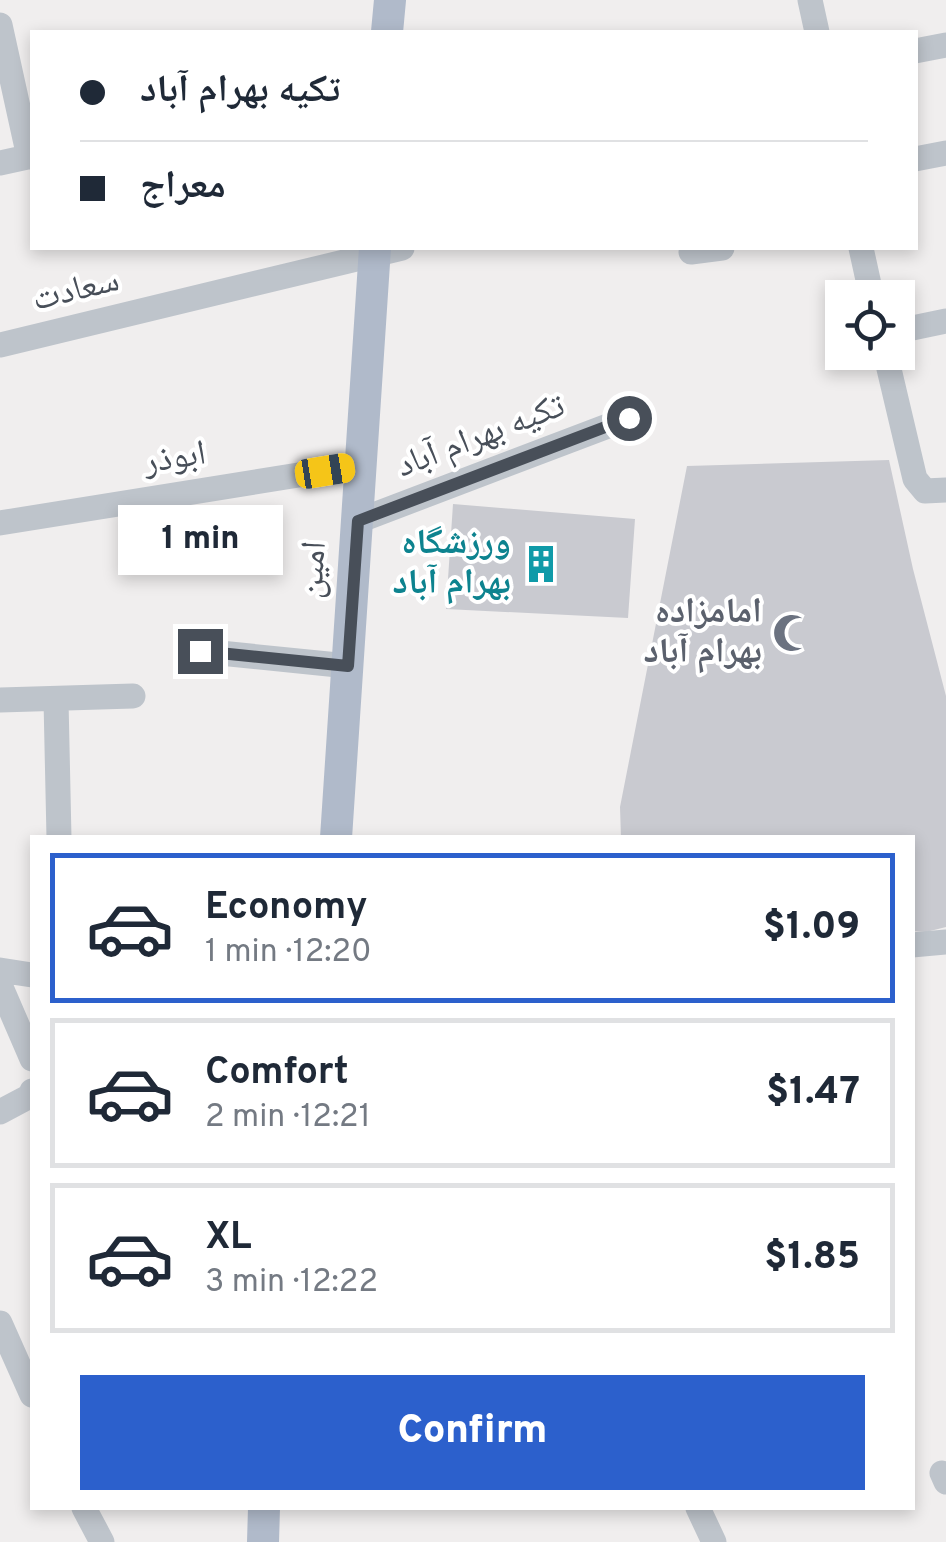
<!DOCTYPE html>
<html lang="en">
<head>
<meta charset="utf-8">
<style>
	body { margin:0; font-family:Overpass,"Noto Naskh Arabic",sans-serif; background:#f6f6f7; color:#1f2937; height:100vh; display:flex; flex-direction:column; font-size:38px; white-space:nowrap }
	* { box-sizing:border-box; margin:0 }
	p { font-size:32px; color:#747a83 }
	.icon { flex:none; width:55px; height:55px; fill:none; stroke:currentColor; stroke-width:2; stroke-linecap:round; stroke-linejoin:round }
	.map { position:relative; flex:1; overflow:hidden }
	.panel { position:absolute; left:30px; top:835px; width:885px; height:675px; display:flex; flex-direction:column; background:#fff; border-radius:0px; box-shadow:0 5px 15px #0003 }
	.panel>* { flex:none }
	.top-card { position:absolute; left:30px; top:30px; width:888px; height:220px; border-radius:0px; box-shadow:0 5px 15px #0003; display:grid; align-content:center; height:220px; padding:0 50px; background:#fff }
	.fabs { position:absolute; left:825px; top:280px; display:grid; gap:20px }
	.fabs a { display:grid; place-items:center; width:90px; height:90px; border-radius:0px; background:#fff; box-shadow:0 5px 15px #0003; font-size:50px }
	.end { position:absolute; width:45px; height:45px; margin:-22px; border:12px solid #484f59; background:#fff; box-shadow:0 0 0 5px #fff }
	.from { border-radius:50% }
	.bubble { position:absolute; height:70px; border-radius:0px; background:#fff; box-shadow:0 5px 15px #0003; font-size:32px; font-weight:800; line-height:70px; text-align:center }
	.car { position:absolute; width:30px; height:60px; margin:-30px -15px; border-radius:12px; box-shadow:0 0 8px 2px #0007; background:linear-gradient(#f5c518 24%,#345 0 40%,#f5c518 0 76%,#345 0 86%,#f5c518 0) }
	.top-card b { display:flex; align-items:center; gap:35px; height:95px; font-size:38px }
	.top-card b+b { border-top:2px solid #e0e1e3 }
	.top-card i { width:25px; height:25px; background:#1f2937 }
	ul { padding:18px 0 0; list-style:none }
	li { display:flex; align-items:center; gap:30px; height:150px; margin:0 20px 15px; padding:0 30px; border:5px solid #e0e1e3; border-radius:0px }
	li div { flex:1 }
	li b { display:block; font-size:38px }
	li em { font-style:normal; font-weight:800 }
	li.selected { border-color:#2c60cc }
	li>.icon { width:90px; height:90px; stroke-width:1.5 }
	.button { display:flex; gap:20px; margin-top:auto; padding:20px 50px }
	.button a { flex:1; height:115px; border-radius:0px; background:#2c60cc; color:#fff; font-size:40px; font-weight:800; line-height:115px; text-align:center }
	.map>svg:first-child { display:block }
</style>
</head>
<body>
<div class="map">
<svg width="946" height="1542" viewBox="0 0 946 1542">
	<rect width="100%" height="100%" fill="#f0eeee"/>
	<!-- building -->
	<path fill="#c9cad0" d="M889,460L913,569L946,696V927L926,932L912,931V838H621L620,807L687,466Z
		M453,504L635,519L628,618L446,609Z"/>
	<g fill="none" stroke-linecap="round" stroke-linejoin="round">
		<!-- minor -->
		<path stroke="#bec4cb" stroke-width="25" d="M810,0L817,32
			M0,25L29,157
			M915,51L946,45
			M915,159L946,153
			M0,163L32,156
			M861,248L872,298
			M691,252L722,248
			M898,331L946,321
			M0,345L402,248
			M885,352L915,479L925,491L946,490
			M358,521L629,418
			M0,523L361,465
			M200,651L348,666
			M0,700L133,696
			M56,700L59,838
			M912,945L946,942
			M0,970L32,975
			M0,985L32,1059
			M0,1112L30,1096L32,1091
			M0,1323L32,1395
			M942,1473L946,1482
			M84,1508L102,1542
			M698,1508L714,1542"/>
		<!-- major -->
		<path stroke="#b0baca" stroke-width="32" d="M387,32L390,0
			M336,838L375,248
			M263,1542L264,1508"/>
	</g>
	<g fill="none" stroke-linecap="round" stroke-linejoin="round">
		<!-- route -->
		<path stroke="#484f59" stroke-width="12" d="M200,651L348,666L358,521L629,418"/>
	</g>
	<!-- icons -->
	<defs>
		<g id="building-bare" transform="scale(3)"><path d="M-4-6H4V6H1V3H-1V6H-4ZM-2.5-4.3h1.7v1.8h-1.7ZM.8-4.3h1.7v1.8H.8ZM-2.5-1h1.7V.8h-1.7ZM.8-1h1.7V.8H.8Z" fill="#0f9aa8" stroke="#fff" stroke-width="2.5" paint-order="stroke"/></g>
		<g id="mosque-bare" transform="scale(3)"><path d="M3.5-4.9A6 6 0 1 0 3.5 4.9A5 5 0 1 1 3.5-4.9Z" fill="#6b7280" stroke="#fff" stroke-width="2.5" paint-order="stroke"/></g>
	</defs>
	<g fill-rule="evenodd">
		<use href="#building-bare" x="541" y="564"/>
		<use href="#mosque-bare" x="792" y="633"/>
	</g>
	<g text-anchor="middle" dominant-baseline="central" stroke-width="8" stroke-linejoin="round" paint-order="stroke">
		<!-- street labels -->
		<g font-size="35" fill="#484f59" stroke="#fff">
			<text transform="translate(76 291) rotate(-14)">سعادت</text>
			<text transform="translate(481 437) rotate(-21)">تکیه بهرام آباد</text>
			<text transform="translate(175 459) rotate(-9)">ابوذر</text>
			<text transform="translate(314 570) rotate(-86)">امین</text>
		</g>
		<!-- culture labels -->
		<g font-size="35" font-weight="bold" fill="#0d838f" stroke="#fff" text-anchor="end">
			<text x="511" y="544">ورزشگاه<tspan x="511" dy="40">بهرام آباد</tspan></text>
		</g>
		<!-- worship labels -->
		<g font-size="35" font-weight="bold" fill="#5b616d" stroke="#fff" text-anchor="end">
			<text x="762" y="613">امامزاده<tspan x="762" dy="40">بهرام آباد</tspan></text>
		</g>
	</g>
</svg>
<div class="fabs">
<a><svg class="icon" aria-label="locate" viewBox="0 0 24 24"><circle cx="12" cy="12" r="6"/><path d="M12 2v4M12 18v4M2 12h4M18 12h4"/></svg></a>
</div>
<i class="end from" style="left:629px;top:418px"></i>
<i class="end" style="left:200px;top:651px"></i>
<div class="bubble" style="left:118px;top:505px;width:165px">1 min</div>
<i class="car" style="left:325px;top:471px;rotate:81deg"></i>
<div class="top-card">
<b><i class="from"></i>تکیه بهرام آباد</b>
<b><i></i>معراج</b>
</div>
<section class="panel">
<ul>
<li class="selected"><svg class="icon" aria-label="car" viewBox="0 0 24 24"><path d="M5 17H2v-5l4-1 3-4h7l3 4 3 1v5h-3M9 17h6M6 11h13"/><circle cx="7" cy="17" r="2"/><circle cx="17" cy="17" r="2"/></svg><div><b>Economy</b><p>1 min · 12:20</p></div><em>$1.09</em></li>
<li><svg class="icon" aria-label="car" viewBox="0 0 24 24"><path d="M5 17H2v-5l4-1 3-4h7l3 4 3 1v5h-3M9 17h6M6 11h13"/><circle cx="7" cy="17" r="2"/><circle cx="17" cy="17" r="2"/></svg><div><b>Comfort</b><p>2 min · 12:21</p></div><em>$1.47</em></li>
<li><svg class="icon" aria-label="car" viewBox="0 0 24 24"><path d="M5 17H2v-5l4-1 3-4h7l3 4 3 1v5h-3M9 17h6M6 11h13"/><circle cx="7" cy="17" r="2"/><circle cx="17" cy="17" r="2"/></svg><div><b>XL</b><p>3 min · 12:22</p></div><em>$1.85</em></li>
</ul>
<div class="button"><a>Confirm</a></div>
</section>
</div>
</body>
</html>
